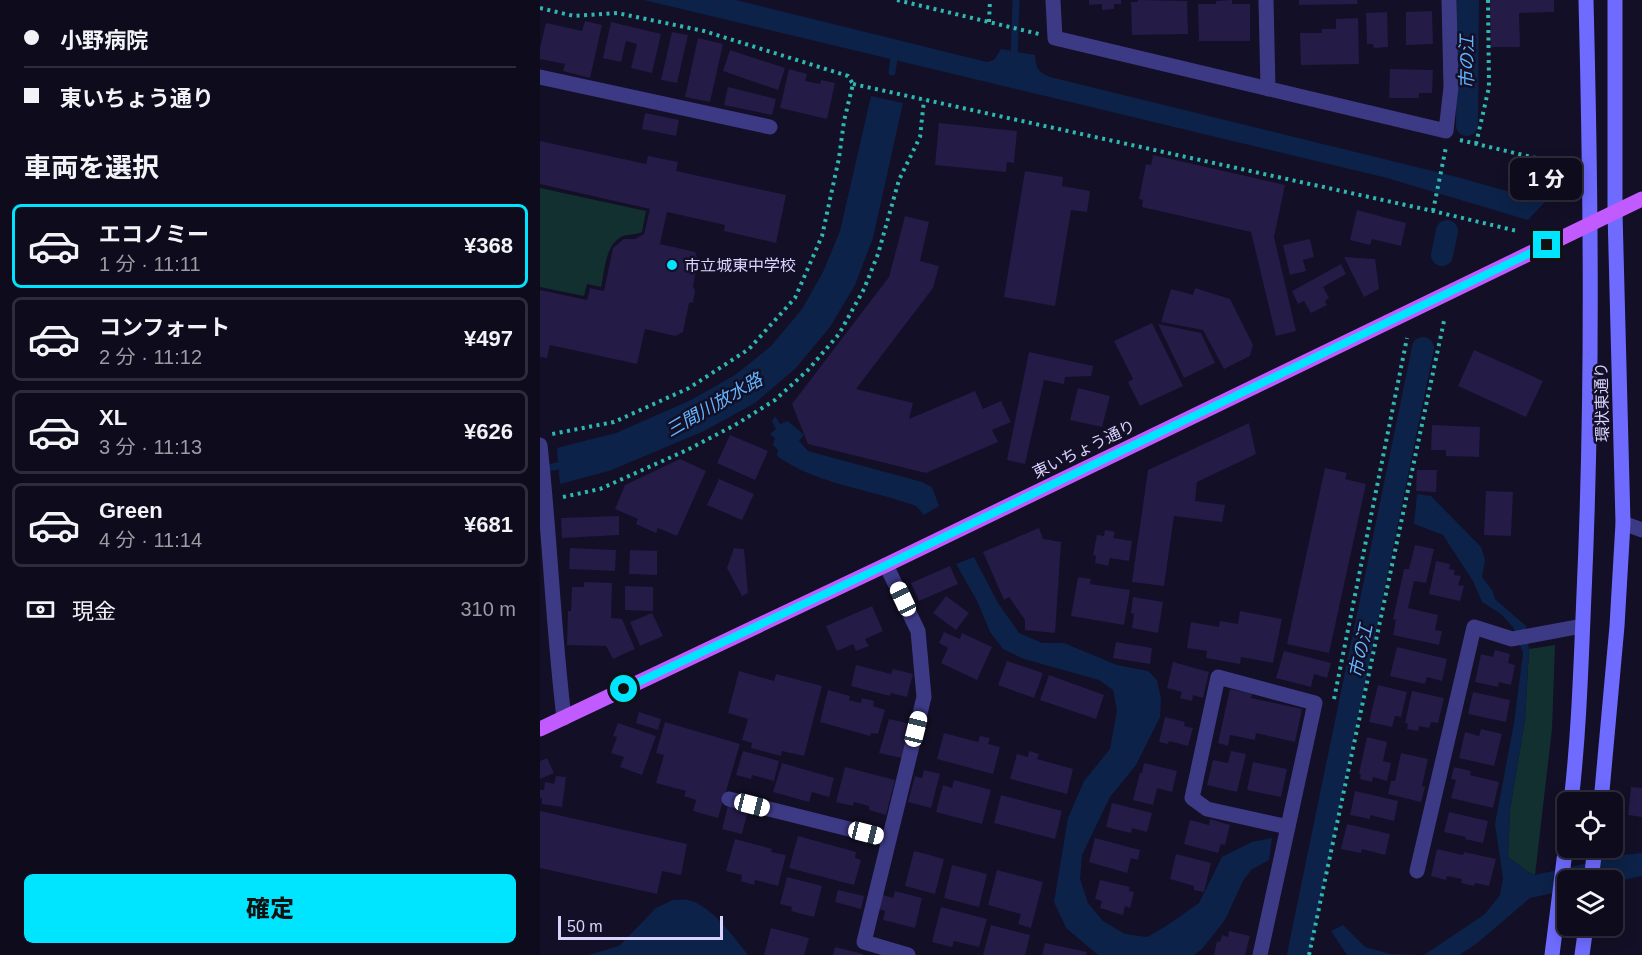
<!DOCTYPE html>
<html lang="ja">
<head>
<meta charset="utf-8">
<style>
	body { margin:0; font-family:Helvetica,"Noto Sans JP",sans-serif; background:#171425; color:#f1f3f6; height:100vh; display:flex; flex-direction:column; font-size:22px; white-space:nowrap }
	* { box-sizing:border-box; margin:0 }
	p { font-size:20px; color:#9b9ba3 }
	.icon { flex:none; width:33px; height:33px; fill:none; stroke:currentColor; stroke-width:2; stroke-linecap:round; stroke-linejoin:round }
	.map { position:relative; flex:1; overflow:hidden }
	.drawer { display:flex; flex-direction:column; background:#0e0b1c; width:540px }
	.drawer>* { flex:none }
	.hud { display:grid; align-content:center; height:132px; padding:0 24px; background:#0e0b1c }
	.fabs { position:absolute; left:1017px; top:792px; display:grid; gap:12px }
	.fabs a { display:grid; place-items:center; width:66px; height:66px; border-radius:9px; background:#0e0b1c; box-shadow:0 3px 15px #0003,0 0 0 2px #2e2b3b; font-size:30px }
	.scale { position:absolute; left:18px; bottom:15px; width:165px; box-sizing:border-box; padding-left:6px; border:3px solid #d9d4ff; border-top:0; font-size:16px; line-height:21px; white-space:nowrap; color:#d9d4ff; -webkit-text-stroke:4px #130f26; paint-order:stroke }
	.end { position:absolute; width:27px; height:27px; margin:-14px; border:8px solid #00e5ff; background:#111; box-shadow:0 0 0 3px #111 }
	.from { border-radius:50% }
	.bubble { position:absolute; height:42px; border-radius:9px; background:#0e0b1c; box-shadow:0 3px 15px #0003,0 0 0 2px #2e2b3b; font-size:20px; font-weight:800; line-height:42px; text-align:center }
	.car { position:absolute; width:18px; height:36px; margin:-18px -9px; border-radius:8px; box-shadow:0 0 4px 2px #0007; background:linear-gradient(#fff 24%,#345 0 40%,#fff 0 76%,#345 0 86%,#fff 0) }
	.hud b { display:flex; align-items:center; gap:21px; height:57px; font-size:22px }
	.hud b+b { border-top:2px solid #2e2b3b }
	.hud i { width:15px; height:15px; background:#f1f3f6 }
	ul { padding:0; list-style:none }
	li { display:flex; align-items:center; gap:18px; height:84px; margin:0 12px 9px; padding:0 12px; border:3px solid #2e2b3b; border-radius:9px }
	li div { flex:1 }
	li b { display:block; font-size:22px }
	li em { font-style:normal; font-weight:800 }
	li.current { border-color:#00e5ff }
	li>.icon { width:54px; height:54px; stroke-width:1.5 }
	h2 { padding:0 24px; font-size:27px; line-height:72px }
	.pay { display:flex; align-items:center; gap:15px; height:66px; padding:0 24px; font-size:22px }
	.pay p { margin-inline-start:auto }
	.primary-button { display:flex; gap:12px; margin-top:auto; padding:12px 24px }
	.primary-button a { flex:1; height:69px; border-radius:9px; background:#00e5ff; color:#111; font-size:24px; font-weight:800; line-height:69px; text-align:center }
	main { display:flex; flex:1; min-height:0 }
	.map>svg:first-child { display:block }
</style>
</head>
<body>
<main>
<section class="drawer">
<div class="hud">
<b><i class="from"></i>小野病院</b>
<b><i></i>東いちょう通り</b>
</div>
<h2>車両を選択</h2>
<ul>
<li class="current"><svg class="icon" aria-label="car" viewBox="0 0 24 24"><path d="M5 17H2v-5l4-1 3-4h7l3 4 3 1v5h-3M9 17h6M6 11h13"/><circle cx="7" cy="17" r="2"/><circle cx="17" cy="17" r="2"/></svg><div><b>エコノミー</b><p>1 分 · 11:11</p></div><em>¥368</em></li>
<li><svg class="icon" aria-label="car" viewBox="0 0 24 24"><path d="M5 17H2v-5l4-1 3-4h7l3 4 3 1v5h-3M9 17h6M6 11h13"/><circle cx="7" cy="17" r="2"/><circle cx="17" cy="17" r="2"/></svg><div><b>コンフォート</b><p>2 分 · 11:12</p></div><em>¥497</em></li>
<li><svg class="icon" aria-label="car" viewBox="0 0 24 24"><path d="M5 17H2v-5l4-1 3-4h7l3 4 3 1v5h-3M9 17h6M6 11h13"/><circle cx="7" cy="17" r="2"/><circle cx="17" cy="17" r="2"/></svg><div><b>XL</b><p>3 分 · 11:13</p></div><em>¥626</em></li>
<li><svg class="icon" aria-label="car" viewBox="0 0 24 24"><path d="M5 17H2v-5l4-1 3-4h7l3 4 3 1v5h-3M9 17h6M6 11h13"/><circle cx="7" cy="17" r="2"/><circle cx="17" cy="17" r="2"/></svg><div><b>Green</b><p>4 分 · 11:14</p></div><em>¥681</em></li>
</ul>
<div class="pay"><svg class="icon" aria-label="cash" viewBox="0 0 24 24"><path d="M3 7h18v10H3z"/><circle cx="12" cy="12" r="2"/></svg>現金<p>310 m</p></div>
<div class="primary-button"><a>確定</a></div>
</section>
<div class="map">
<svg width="1102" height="955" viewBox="0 0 1102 955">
	<rect width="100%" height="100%" fill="#130f26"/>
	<!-- green -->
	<path fill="#12302f" d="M0,188L106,211L102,232C95,235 89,234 83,236C65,244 65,270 61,287L47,284L44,296L0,287Z
		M1015,645L1012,729L995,875L988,872L968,857L970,809L985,720L989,649Z"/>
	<!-- water -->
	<path fill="#0c2248" d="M104,0H196L447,62L454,60L461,49L495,55C496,68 498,72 510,77L917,177L1005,202L988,220L847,178Z
		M331,96L363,103L333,238L315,285L290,327L256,368L215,403L164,431L69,471L20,484L17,448L76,433L151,400L195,375L231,346L262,309L283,272L300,231Z
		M235,416L240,424L248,421L264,435L259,441L268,451L382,482L392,487L399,506L384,515L376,506C330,489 278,485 237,456L238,450L233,445L235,438L230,434L236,429L232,421Z
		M877,494L891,496L941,547L945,560L942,577L952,590L955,599L986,626L989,649L985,720L970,809L968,857L988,872L995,875L1084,855L1102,853V876L1073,882L1028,880L1027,890L990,898L936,944L919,955H807L791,931L803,925L825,947L851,954L884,955L945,914L960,895L963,878L955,824L974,723L983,653L973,627L961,614L942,602L933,581L903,535L874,524Z
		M434,557L458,603L479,633L502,643H524L577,665L608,671L617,680L621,699L620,717L596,765L570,797L542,855L540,879L548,903L563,921L585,934L607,937L626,926L659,903L682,857L712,842L732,838L729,860L711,870L703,881L685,920L662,949L654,955H558L526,928L514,902L528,818L544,781L570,749L577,710L573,690L559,680L484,659L463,649L450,632L437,601L416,564Z
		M133,900C138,900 144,899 148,900C171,905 194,937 208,955H48L79,946L116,908Z"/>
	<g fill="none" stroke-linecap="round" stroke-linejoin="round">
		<!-- stream -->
		<path stroke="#0c2248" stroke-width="7" d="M474,60L476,0
			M352,72L355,52
			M3,469L27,464"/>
		<!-- canal -->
		<path stroke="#0c2248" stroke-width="22" d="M927,125L928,0
			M902,255L907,231
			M758,955L883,348"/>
	</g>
	<!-- building -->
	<path fill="#241b47" d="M549,0H581V4H574V9L562,10V4L549,5Z
		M598,0L647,1L648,34L592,35L591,2H598Z
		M692,0V4H710V41H659L658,4H676V1Z
		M759,0H817L818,4L759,5Z
		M950,0H1014V12L979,13L980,47H951Z
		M892,11L893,44L866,45V12Z
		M847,12L848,47L834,48L833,44H827L826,13Z
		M818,18L819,64L761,65L760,33H782V29H796V19Z
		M45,21L62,25L50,78L23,71L25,64L0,59V48L6,23L42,31Z
		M71,22L121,34L112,73L91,68L97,44L86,41L81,62L63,58Z
		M132,32L148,35L137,83L121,80Z
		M158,38L183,44L170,102L145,97Z
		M190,50L245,68L238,90L183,71Z
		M249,69L267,74L265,81L280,84L281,80L295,83L287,119L240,108Z
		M850,69L893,70L892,93H879V98H849Z
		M188,87L236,99L232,115L184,105Z
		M105,113L139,120L136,136L102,129Z
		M399,123L477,131L474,163L467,162L466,172L395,165Z
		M0,141L106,164L108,156L138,162L136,171L246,195L236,243L184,231L185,225L127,212L120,244L155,252L158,261L153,286L155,291L153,302L149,303L143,332L135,336L105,329L97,364L10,345L7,358L0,357V290L47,300L50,288L64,291L73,248L84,239H95L104,234L110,209L0,184Z
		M613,155L745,185L734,237L756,331L736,336L711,232L602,207L603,200L599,199L606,164L611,165Z
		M485,171L523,177L522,186L550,191L547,212L531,210L515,306L464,297Z
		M817,210L866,223L861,246L832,239L830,245L810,240Z
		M365,216L389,222L380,261L399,266L393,288L316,389L373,403L369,419L435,391L443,409L461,401L471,422L452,430L458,442L386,473L268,444L252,404L349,277Z
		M770,239L774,257L763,260L766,271L750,275L743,245Z
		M804,257L835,259L839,289L824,297Z
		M801,264L806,274L783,287L789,298L785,301L787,305L771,313L764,301L758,304L752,291Z
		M655,288L690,299L713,345L710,356L684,369L663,330L621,322L631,289L653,295Z
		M612,323L643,386L600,406L588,382L593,379L574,341Z
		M618,324L661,333L675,363L644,378Z
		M934,350L1003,381L986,417L918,386Z
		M489,352L553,366L551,376L525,377L524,384L504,380L485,464L467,460Z
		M538,388L570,396L562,427L530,420Z
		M709,423L716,454L657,482L655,501L685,505L682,522L634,516L624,586L592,582L608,470Z
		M892,425L940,427L939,457L906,456V450H891Z
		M190,435L228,451L215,480L177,463Z
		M140,459L166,471L137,536L118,528L116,533L96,524L98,519L75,509L85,485Z
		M785,468L807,473L805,479L826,484L789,653L747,644Z
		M877,470H897L896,492L876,491Z
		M179,479L214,494L202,520L167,505Z
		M946,491L973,492L971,536L944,535Z
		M79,516V535L22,538L21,518Z
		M499,528L503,539L521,542L515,633L485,630V620L469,597L464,600L443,552Z
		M565,530L575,532L573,538L592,541L589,561L570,558L568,566L555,563L556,556L553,555L557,535L564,536Z
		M875,545L894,549L886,583L874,581L868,608L898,615L895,630L902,631L899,645L853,635L856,620L853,619L864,569H869Z
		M30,548L76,550L75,571L29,569Z
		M194,548L204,549L208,593L202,596L187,568Z
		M90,550L117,551V575L89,574Z
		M896,561L910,564L909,569L915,570L914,575L921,576L918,585L924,586L920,601L889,594Z
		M410,566L418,584L379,601L371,583Z
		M538,577L551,579L550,584L590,590L584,625L531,616Z
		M44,582L72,583L71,618L82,619L95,649L73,659L66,646L27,645L28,611H31L32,587H44Z
		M85,586L113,587V611L85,610Z
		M406,596L429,613L416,630L393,613Z
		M593,597L623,602L618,633L592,628L594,614L591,613Z
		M332,606L343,631L325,639L329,646L316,651L313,644L297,651L286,626Z
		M700,611L742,619L733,663L701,657L700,664L666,658L667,651L647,648L651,622L679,627L680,621L698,624Z
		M112,613L123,636L100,646L90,622Z
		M404,632L420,639L422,633L452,647L437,680L401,663L408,648L399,643Z
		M576,642L612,648L610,664L573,658Z
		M857,647L907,659L902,681L887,677L885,684L850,676Z
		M955,650L970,654L968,663L975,665L971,685L959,682L958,687L935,682L941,654L953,657Z
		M744,651L791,663L787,678L774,674L771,687L736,678Z
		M467,661L503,673L494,698L458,685Z
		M633,662L669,672L663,698L653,695L652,701L640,698L642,692L627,688Z
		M316,665L351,674L353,669L373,674L367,697L351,693L350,696L311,686Z
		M199,671L234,681L236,674L282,686L264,756L242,751L241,756L211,748L212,743L202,740L208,719L188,713Z
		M509,675L564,695L556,719L500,700Z
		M838,685L867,692L861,717L855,716L852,727L829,722Z
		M690,689L712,694L711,698L762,709L755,742L716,733L715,740L690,735L688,746L678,743Z
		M288,690L310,696L309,700L321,703L322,698L334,701L333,706L345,710L338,734L331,733L330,736L280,722Z
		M872,691L904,698L898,723L891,722L889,728L879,726L878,731L867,729L868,724L865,723Z
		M933,692L970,700L966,722L928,714Z
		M99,712L121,719L118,730L96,723Z
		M625,717L645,722L644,726L653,728L648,746L629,741L628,744L619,742Z
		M349,719L371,724L362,758L339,753Z
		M125,722L200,744L178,818L153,811L156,800L144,796L146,791L116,783L124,755L116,753Z
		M78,723L116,736L102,775L80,767L84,757L71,753L77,737L73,736Z
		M941,729L962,734L954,766L919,758L925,732L939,736Z
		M404,733L438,742L440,736L450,738L448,744L460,747L453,774L397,759Z
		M827,737L847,742L843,761L851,763L847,781L833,777L832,782L820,779L821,775L819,774Z
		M203,751L239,761L234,781L212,775L211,779L196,775Z
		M489,751L499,754L497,759L533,769L527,794L470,779L477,754L488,757Z
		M691,751L706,754L697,792L667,785L673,760L688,763Z
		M861,753L888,759L882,786L885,787L881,802L848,794L851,781H855Z
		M7,758L14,773L0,779V761Z
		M713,762L747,769L741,797L707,790Z
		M242,763L294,778L289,797L272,792L269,802L233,792Z
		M604,763L637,771L632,792L617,788L613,805L593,800L600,773H602Z
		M305,767L355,780L346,815L329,810V806L314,802L313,806L296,802Z
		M914,767L931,771L930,775L959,782L953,808L911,798L916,780L911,779Z
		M384,770L400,774L391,808L368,802L375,776L382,778Z
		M16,776L26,777L22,807L2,804V798H0V790H4L5,782L14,784Z
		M414,780L451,790L442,824L396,812L403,785L412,788Z
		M1091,787L1102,788V817L1088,815Z
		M815,791L858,801L854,821L830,815V819L810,815Z
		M461,795L522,811L515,839L454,823Z
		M572,803L612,813L607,832L592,828L591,833L566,827Z
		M188,806L208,811L202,834L182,829Z
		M0,811L147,844L141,875L122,871L117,894L0,868Z
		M909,812L948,821L943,843L925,839L926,837L904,832Z
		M670,819L690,825L685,845L681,844L678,853L644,844L650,820L669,825Z
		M807,824L850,834L845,855L822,849L821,853L801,849Z
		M258,836L316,852L315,858L321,860L314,885L249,868Z
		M555,838L600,850L598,860L591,858L587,873L549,862Z
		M195,839L232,849L231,852L246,855L238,886L215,880L214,885L201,881L202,875L186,871Z
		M897,849L923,855L924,852L956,859L949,886L935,883L934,886L921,883L922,879L907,876L906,880L891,876Z
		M374,851L404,859L395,894L365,886Z
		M636,854L671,863L664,892L654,890V886L630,879Z
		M412,865L447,874L439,907L404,898Z
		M457,870L503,882L491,928L478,924L481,914L448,905Z
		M247,877L282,886L274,917L251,911L252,907L240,904Z
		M560,880L590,887L589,891L594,892L590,908L585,906L583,915L560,908L562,901L555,899Z
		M298,890L324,896L321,909L295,902Z
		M355,891L382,898L375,928L343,920L345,911L339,909L343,895L353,898Z
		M401,907L447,919L439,947L414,941L412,947L392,942Z
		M451,925L490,935L485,955H443Z
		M231,928L269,938L264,955H224Z
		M689,931L710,936L705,955H674L677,941L680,942L682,935L688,937Z
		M505,943L547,952L546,955H502Z
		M295,947L323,954V955H293Z"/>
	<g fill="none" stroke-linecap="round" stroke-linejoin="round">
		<!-- path -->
		<path stroke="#2fb8b0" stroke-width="4" stroke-dasharray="3 4.5" stroke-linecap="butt" d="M357,0L499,34
			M0,8L34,16L77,13L164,31L308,76L313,84L304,121L299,158L282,236L255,298L209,349L149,388L74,422L12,434
			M449,22L450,0
			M313,84L893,211L977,231
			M920,140L1021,164
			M936,144L949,87L948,0
			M893,211L906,147
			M23,497L60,489L147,450L195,425L235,400L268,370L299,334L324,289L338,254L359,180L380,137L384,100
			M794,699L867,338
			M769,955L904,321"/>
		<!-- street -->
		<path stroke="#3d3a85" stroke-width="15" d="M513,0L515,38L906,131L911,87L909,0
			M726,0L728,89
			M0,77L230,127
			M0,445C10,536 13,627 24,718
			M1083,523L1102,530
			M346,565L378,631L384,697L324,942L368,955
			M189,799L349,839
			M877,871L934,627L972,639L1042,626
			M720,955L775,703L678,677L652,798L667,809L748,827"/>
		<!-- secondary -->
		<path stroke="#6f6bff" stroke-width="15" d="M1031,802C1039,734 1041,664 1044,594C1053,396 1051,198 1046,0
			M1061,802L1077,626L1083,523L1075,212V0
			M1051,880L1055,848
			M1012,955L1028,828
			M1042,955L1046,926"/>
		<!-- primary -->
		<path stroke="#c25bff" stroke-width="15" d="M0,729L346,565L1102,199"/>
	</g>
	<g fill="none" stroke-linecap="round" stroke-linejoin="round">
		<!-- route -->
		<path stroke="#00e5ff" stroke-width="8" d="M84,689L346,565L1007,245"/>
	</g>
	<!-- markers -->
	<circle fill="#00e5ff" stroke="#130f26" stroke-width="2" cx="132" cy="265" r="6"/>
	<g text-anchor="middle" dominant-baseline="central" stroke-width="5" stroke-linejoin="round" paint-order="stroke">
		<!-- poi labels -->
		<g font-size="16" fill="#d9d4ff" stroke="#130f26" text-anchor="start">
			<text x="144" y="265">市立城東中学校</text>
		</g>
		<!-- street labels -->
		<g font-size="16" fill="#d9d4ff" stroke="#130f26">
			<text transform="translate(1062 402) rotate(-91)">環状東通り</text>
			<text transform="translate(544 449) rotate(-26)">東いちょう通り</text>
		</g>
		<!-- water labels -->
		<g font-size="18" font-style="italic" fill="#62b6ff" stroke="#130f26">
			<text transform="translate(927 62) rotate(-90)">市の江</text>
			<text transform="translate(174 405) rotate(-30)">三間川放水路</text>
			<text transform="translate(821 651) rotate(-78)">市の江</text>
		</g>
	</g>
</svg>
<div class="fabs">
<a><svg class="icon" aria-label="locate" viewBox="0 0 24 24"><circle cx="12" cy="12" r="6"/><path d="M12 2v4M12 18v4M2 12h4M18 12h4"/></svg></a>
<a><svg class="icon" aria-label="layers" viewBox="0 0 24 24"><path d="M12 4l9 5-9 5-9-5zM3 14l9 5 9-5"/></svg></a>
</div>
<div class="scale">50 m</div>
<i class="end from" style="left:84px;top:689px"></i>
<i class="end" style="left:1007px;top:245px"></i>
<div class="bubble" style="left:970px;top:158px;width:72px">1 分</div>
<i class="car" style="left:363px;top:599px;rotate:335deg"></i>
<i class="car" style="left:376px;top:729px;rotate:14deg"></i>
<i class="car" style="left:212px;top:805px;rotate:104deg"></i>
<i class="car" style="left:326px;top:833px;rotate:104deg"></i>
</div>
</main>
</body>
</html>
